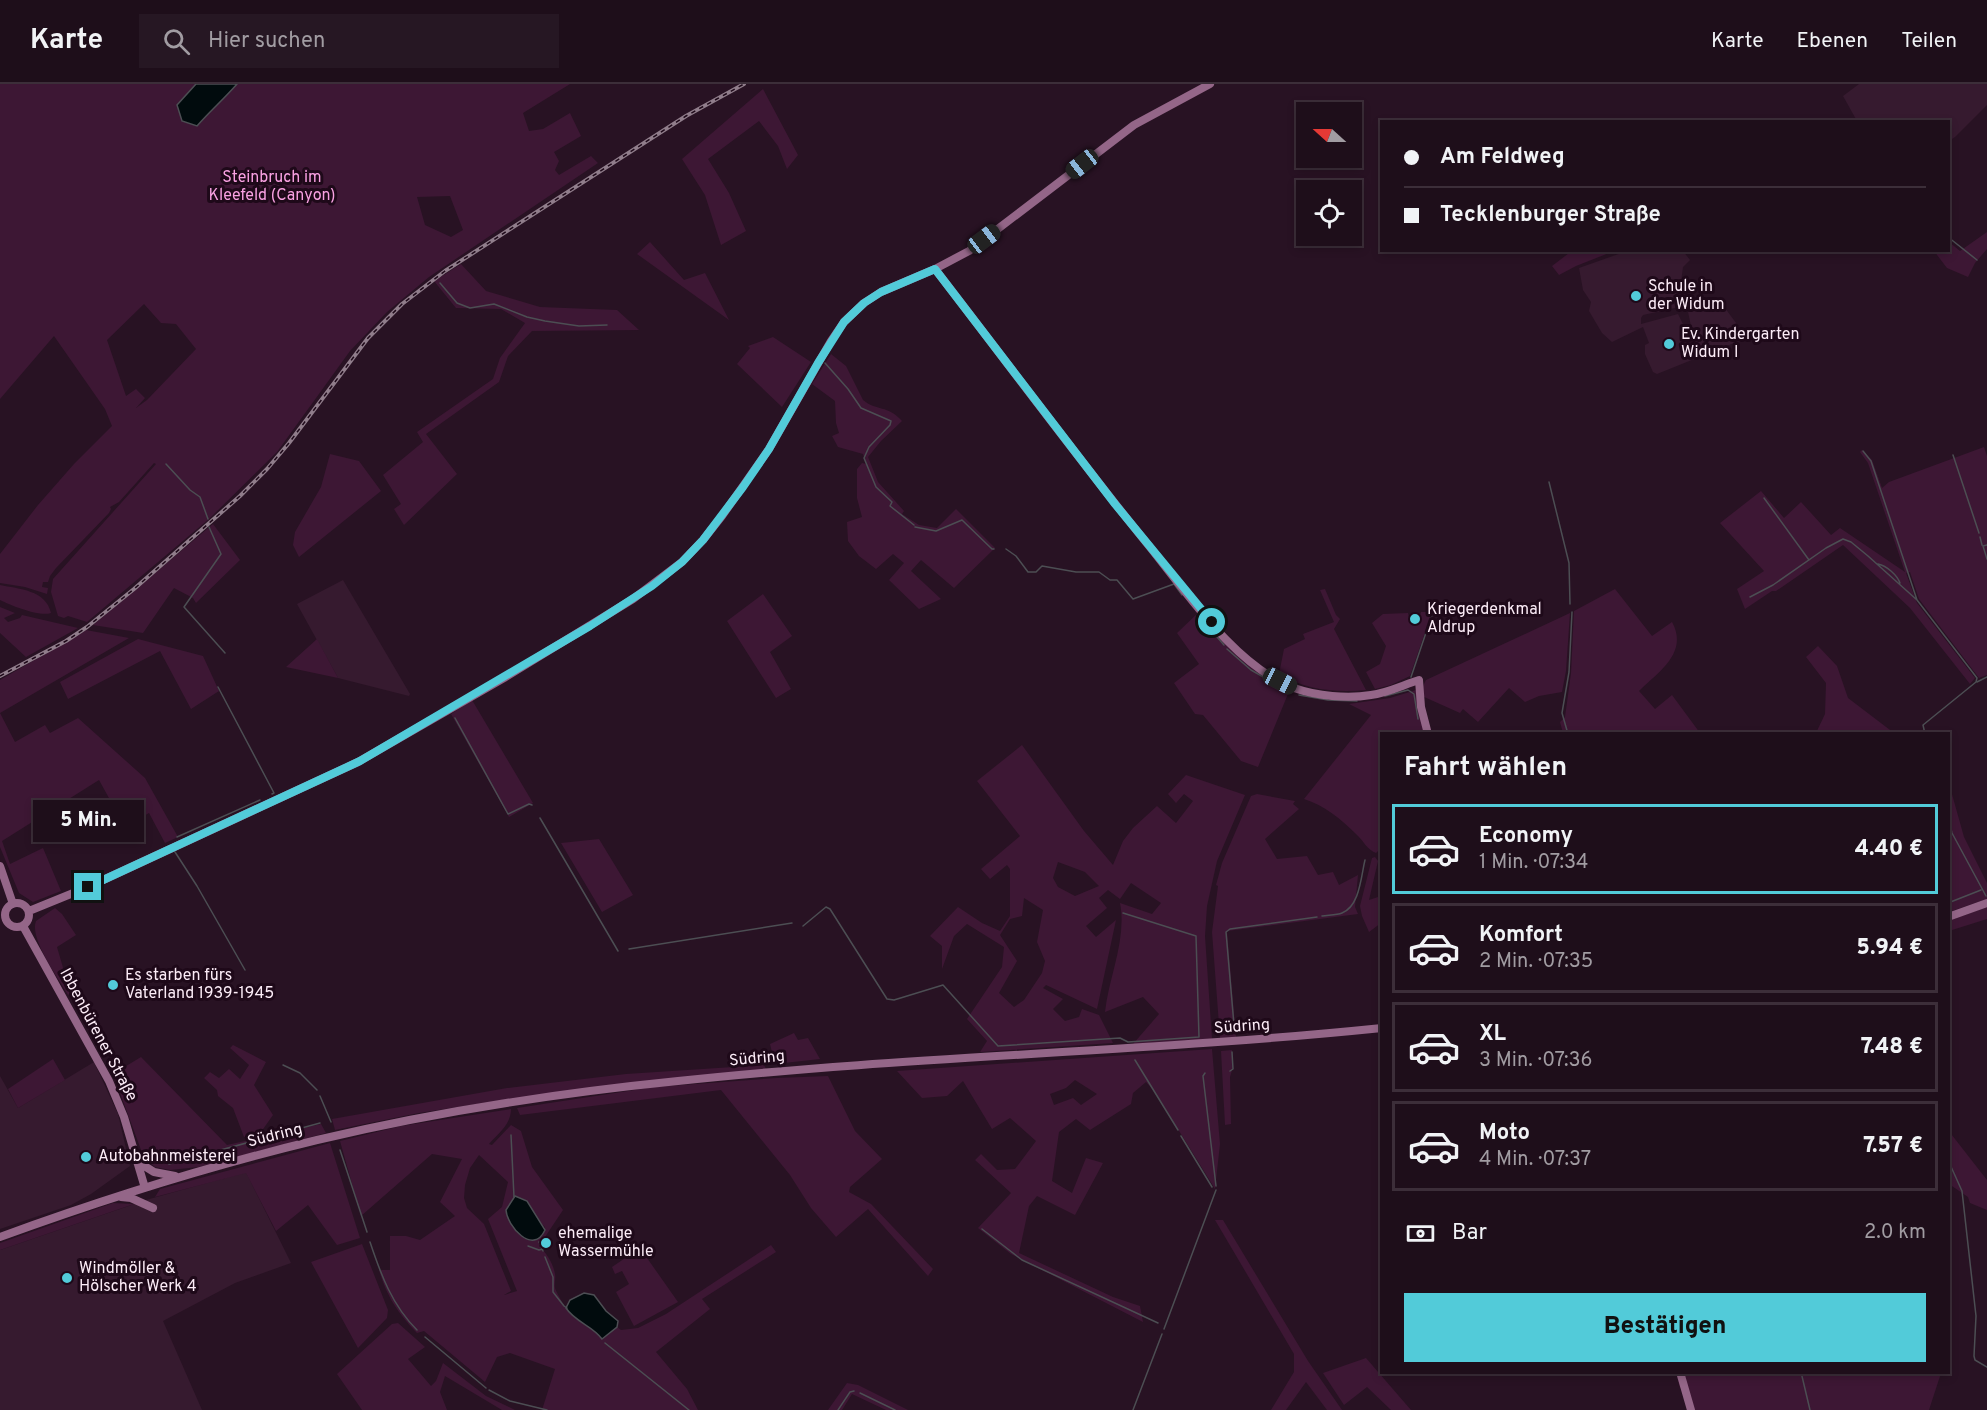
<!DOCTYPE html>
<html lang="de">
<head>
<meta charset="utf-8">
<style>
	body { margin:0; font-family:Overpass,sans-serif; background:#261723; color:#f1f3f6; height:100vh; display:flex; flex-direction:column; font-size:22px; white-space:nowrap }
	* { box-sizing:border-box; margin:0 }
	p { font-size:20px; color:#a19ca2 }
	.icon { flex:none; width:33px; height:33px; fill:none; stroke:currentColor; stroke-width:2; stroke-linecap:round; stroke-linejoin:round }
	.map { position:relative; flex:1; overflow:hidden }
	.side { position:absolute; left:1380px; top:648px; width:570px; height:642px; display:flex; flex-direction:column; background:#1e0e1a; border-radius:0px; box-shadow:0 3px 9px #0003,0 0 0 2px #3c2e39 }
	.side>* { flex:none }
	.banner { position:absolute; left:1380px; top:36px; width:570px; height:132px; border-radius:0px; box-shadow:0 3px 9px #0003,0 0 0 2px #3c2e39; display:grid; align-content:center; height:132px; padding:0 24px; background:#1e0e1a }
	.needle { width:39px; rotate:291deg }
	.fabs { position:absolute; left:1296px; top:18px; display:grid; gap:12px }
	.fabs a { display:grid; place-items:center; width:66px; height:66px; border-radius:0px; background:#1e0e1a; box-shadow:0 3px 9px #0003,0 0 0 2px #3c2e39; font-size:30px }
	.end { position:absolute; width:27px; height:27px; margin:-14px; border:8px solid #52cbd9; background:#111; box-shadow:0 0 0 3px #111 }
	.from { border-radius:50% }
	.bubble { position:absolute; height:42px; border-radius:0px; background:#1e0e1a; box-shadow:0 3px 9px #0003,0 0 0 2px #3c2e39; font-size:20px; font-weight:800; line-height:42px; text-align:center }
	.car { position:absolute; width:18px; height:36px; margin:-18px -9px; border-radius:8px; box-shadow:0 0 4px 2px #0007; background:linear-gradient(#222 24%,#8ab4d8 0 40%,#222 0 76%,#8ab4d8 0 86%,#222 0) }
	.banner b { display:flex; align-items:center; gap:21px; height:57px; font-size:22px }
	.banner b+b { border-top:2px solid #3c2e39 }
	.banner i { width:15px; height:15px; background:#f1f3f6 }
	ul { padding:0; list-style:none }
	li { display:flex; align-items:center; gap:18px; height:90px; margin:0 12px 9px; padding:0 12px; border:3px solid #3c2e39; border-radius:0px }
	li div { flex:1 }
	li b { display:block; font-size:22px }
	li em { font-style:normal; font-weight:800 }
	li.current { border-color:#52cbd9 }
	li>.icon { width:54px; height:54px; stroke-width:1.5 }
	h2 { padding:0 24px; font-size:27px; line-height:72px }
	.pay { display:flex; align-items:center; gap:15px; height:66px; padding:0 24px; font-size:22px }
	.pay p { margin-inline-start:auto }
	.button { display:flex; gap:12px; margin-top:auto; padding:12px 24px }
	.button a { flex:1; height:69px; border-radius:0px; background:#52cbd9; color:#111; font-size:24px; font-weight:800; line-height:69px; text-align:center }
	header { display:flex; align-items:center; gap:36px; box-sizing:border-box; height:84px; padding:0 30px; background:#1e0e1a; border-bottom:2px solid #3c2e39 }
	header strong { font-size:28px }
	nav { display:flex; gap:33px; margin-inline-start:auto; font-size:21px }
	.search { width:420px; height:54px; background:#261723; display:flex; align-items:center; gap:15px; box-sizing:border-box; padding:0 21px; border-radius:0px; color:#a19ca2; font-size:22px }
	.map>svg:first-child { display:block }
</style>
</head>
<body>
<header>
<strong>Karte</strong>
<div class="search"><svg class="icon" aria-label="search" viewBox="0 0 24 24"><circle cx="10" cy="10" r="6"/><path d="M15 15l6 6"/></svg>Hier suchen</div>
<nav><a>Karte</a><a>Ebenen</a><a>Teilen</a></nav>
</header>
<div class="map">
<svg width="1987" height="1326" viewBox="0 0 1987 1326">
	<rect width="100%" height="100%" fill="#281223"/>
	<!-- built -->
	<path fill="#361a2f" d="M1859,0H1987V21L1955,53L1949,57L1948,38L1857,37L1843,12Z
		M1627,167H1683L1690,176L1683,183L1681,198L1688,221L1643,231L1641,234V240L1678,230L1685,244L1691,242L1688,228L1719,216L1745,251L1744,255L1657,290L1653,288L1645,270V261L1649,259L1643,243L1612,258L1602,249L1589,227L1591,218L1583,206L1579,184Z
		M343,496L410,610L409,612L338,594L297,520Z
		M94,978L118,1030L130,1082L91,1110L71,1121L0,1145V992L18,1024Z
		M246,1088L291,1179L235,1199L163,1237L202,1326H0V1166L146,1116Z"/>
	<!-- green -->
	<path fill="#3d1734" fill-rule="evenodd" d="M0,0H570L523,29L529,47L543,45L570,29L581,52L554,68L559,77L555,86L559,91L591,72L598,79L429,193L387,228L350,267L277,368L209,435L87,538L68,532L64,534L58,532L51,508L53,495L156,380L154,379L119,418L110,423L111,425L109,429L56,484L50,492L48,498H43L42,503L48,504L47,510L25,503L0,499V470L38,421L74,380L112,342L105,325L54,252L0,315ZM450,112L463,146L451,153L425,141L417,113ZM144,220L161,239L176,240L196,265L147,316L136,324L145,314L136,305L126,312L107,256Z
		M763,5L798,71L787,85L778,62L759,37L708,75L729,109L746,147L721,161L705,111L682,75Z
		M1987,148V165L1975,179L1968,193L1947,184L1934,167L1948,166L1949,158L1960,167Z
		M650,158L684,196L705,189L729,236L637,170Z
		M1573,166H1614V167L1576,182L1559,191L1552,182Z
		M461,180L486,207L540,223L617,226L639,246L532,247L508,272L499,298L426,350L457,390L404,441L394,425L401,420L383,391L423,358L417,348L493,295L500,274L525,239L501,225L456,224L434,197Z
		M773,253L811,278L782,323L737,280L750,264L748,262Z
		M831,270L846,282L863,316C876,327 888,321 902,337L881,357L868,373L878,398L904,427L902,430L919,441L937,444L956,425L995,464L954,504L921,476L911,487L941,515L919,525L889,496L904,479L893,470L876,485L859,472L848,457L847,438L862,433L857,414V385L862,379L866,380L863,370L838,363L832,352L839,349L836,339L835,317L812,300Z
		M1984,363L1987,372V591L1979,594L1919,515L1910,488L1906,489L1917,519L1975,594L1970,600L1910,524L1843,461L1776,507H1772L1745,525L1737,505L1764,487L1720,439L1761,407L1784,434L1801,418L1831,451L1840,444L1905,488L1868,379L1860,368L1862,366L1872,376L1882,404L1889,398Z
		M330,370L359,377L381,407L299,473L293,461L295,448L321,403Z
		M213,440L240,476L196,519L193,514L174,504L143,549L93,541Z
		M0,501C19,505 46,506 51,529C40,533 12,522 0,516Z
		M1325,505L1336,531L1340,535L1334,545L1366,606C1337,609 1305,606 1279,590L1284,565L1305,555L1303,550L1334,538L1320,506Z
		M1615,505L1652,552L1672,538C1689,569 1658,588 1639,607L1655,625L1672,611L1700,649H1563L1560,638L1565,633L1571,589L1574,527Z
		M763,510L792,552L770,568L791,605L776,614L727,537Z
		M0,523L15,529L4,534L8,538L20,534L22,531L78,544L26,573L0,549Z
		M1199,528L1233,567L1290,605L1258,683L1241,677L1203,631L1195,630L1174,599L1199,580L1177,549Z
		M1421,528H1432L1410,592L1391,601L1375,605L1366,588L1380,580L1386,562L1372,539L1383,530L1408,529L1410,538H1418Z
		M1570,529L1566,587L1562,608L1539,612L1525,618L1509,604L1478,638L1463,625L1460,629L1422,612V604L1426,596Z
		M86,546L129,554L0,629V596Z
		M138,555L203,572L219,607L191,625L160,567L68,615L60,598Z
		M317,555L338,594L286,583Z
		M1818,562L1837,582L1848,614L1894,649H1816L1825,630L1826,599L1806,573Z
		M1416,606L1425,649L1382,650L1381,764L1376,769C1367,766 1363,756 1356,750C1342,736 1324,721 1304,715L1371,631L1349,620L1390,614Z
		M472,616L533,719L509,733L451,630Z
		M0,629L15,658L45,641L50,649L78,634L145,694L178,753L165,759L149,729L125,743L99,696L2,757L10,780L43,764L61,807L33,818L19,809L0,763Z
		M1022,661L1084,747L1113,781L1123,757L1133,744L1157,722L1176,739L1193,717L1184,710L1176,719L1168,710L1186,691L1245,711L1217,777L1207,822L1205,852L1212,955L1133,960L1159,930L1143,913L1105,928C1109,892 1127,855 1120,819L1152,830L1161,819L1131,799L1120,815L1108,806L1099,814L1107,824L1086,842L1096,853L1116,836L1097,925L1046,901L1043,904L1063,915L1053,925L1065,937L1079,933L1082,925L1099,931L1113,959L980,968L987,957L967,935L1002,883L1004,863L967,840L954,852L942,885V862L930,852L958,823L982,839L1000,847L1010,832V785L1007,781L990,795L981,785L1020,752L977,697ZM1058,778L1085,788L1099,802L1075,812L1058,803L1053,794ZM1024,814L1043,826L1037,858L1045,877L1042,889L1024,916L1014,923L999,909L1017,877L1000,851L1010,835L1022,832Z
		M1948,696L1964,753L1987,799V815L1949,828Z
		M1257,710L1295,717L1293,720L1299,725L1265,755L1277,775L1307,772L1318,791L1333,788L1339,801L1358,791L1355,823L1358,830L1227,847L1236,953L1220,954L1212,848L1218,802L1216,801L1222,779L1251,712Z
		M599,755L633,811L602,828L561,759Z
		M1375,773L1378,777L1369,816L1381,812V839L1369,848L1362,832L1360,822L1372,774Z
		M1987,823V835L1949,847L1948,837Z
		M55,824L62,830L76,851L57,863L64,887L74,906L68,911C58,894 29,854 36,837Z
		M794,949L798,956L808,954L820,975L784,979L774,977L770,960Z
		M233,961L266,978L254,1001L273,1031L261,1048L244,1053L233,1024L218,1012L217,1006L204,994L210,988L219,994L229,985L240,995L249,981L230,964Z
		M1212,965L1220,1060L1215,1105L1155,1008L1146,998L1133,1009L1131,1020L1090,1046L1076,1035L1059,1048L1052,1097L1072,1109L1086,1074L1103,1079L1075,1131L1037,1112L1029,1122L1019,1169L1113,1213L1140,1222L1143,1238L1011,1170L978,1144L1011,1109L975,1076L981,1070L997,1086L1015,1085L1036,1057L1010,1034L992,1045L963,997L947,1012L922,1014L897,987ZM1075,996L1097,1010L1081,1021L1073,1014L1054,1021L1050,1010L1066,1004Z
		M1232,966L1233,983L1230,993L1231,1040L1225,1041L1221,967Z
		M141,973L227,1061L321,1040L326,1049L199,1083L170,1086L155,1083L144,1074L113,990Z
		M53,975L65,996L18,1024L8,1005Z
		M764,981L767,987L509,1015L419,1029L335,1046L332,1035L507,1004L626,990Z
		M828,992L855,1047L882,1075L850,1103L849,1108L871,1120L933,1185L928,1192L868,1125L836,1153L811,1124L790,1091L721,1006L520,1031L517,1024L654,1003L777,994Z
		M511,1025C511,1040 499,1049 489,1060L492,1061L511,1041L521,1047L532,1083L563,1126L539,1162C547,1170 553,1179 555,1190C556,1195 554,1199 555,1204C556,1208 566,1225 569,1228C578,1240 594,1243 602,1255L617,1243L621,1246L638,1244L666,1230L771,1161L776,1168L702,1215L710,1225L656,1268L687,1305L698,1326H542L555,1285L510,1269L497,1273L485,1298L424,1247L417,1249C398,1229 387,1213 379,1186H390V1152H406L420,1156L455,1132L440,1118L462,1075L432,1070L361,1132L340,1057L401,1042ZM479,1071L508,1098L502,1123L488,1135L517,1207L504,1211L511,1207L484,1140L467,1124L464,1114L465,1101L470,1084ZM515,1112L523,1115L542,1140L545,1143L542,1152C538,1154 534,1158 529,1156C518,1154 505,1135 508,1125C509,1121 513,1116 515,1112Z
		M1948,1046L1987,1096V1126L1970,1119L1968,1113L1949,1100Z
		M330,1059L360,1154L337,1161L308,1121L276,1147L246,1089L155,1113L160,1105Z
		M113,1119L134,1120L0,1166V1159Z
		M1215,1136H1223L1308,1277L1342,1326H1327L1306,1298L1286,1326H1271L1294,1288V1270Z
		M362,1160L388,1226L387,1234L358,1264L311,1178Z
		M640,1164L678,1218L634,1242L616,1208L629,1200L622,1187L615,1190L612,1183Z
		M398,1239L425,1263L408,1275L431,1302L436,1297L443,1279L486,1312L515,1326H502L445,1292L440,1308L447,1326H362L337,1290L392,1240Z
		M1366,1274L1411,1326H1391L1367,1303L1344,1321L1323,1289Z
		M1921,1288L1922,1290L1941,1289L1929,1326H1694L1686,1302L1680,1304L1676,1289Z
		M847,1299L858,1301L908,1326H886L852,1310L842,1326H828Z"/>
	<!-- water -->
	<path fill="#010b0d" stroke="#4c4e53" stroke-width="1.5" d="M196,0H237C224,15 210,27 197,42L182,37L177,21Z
		M515,1112L527,1117L545,1146C533,1172 507,1142 506,1126Z
		M584,1209L594,1211L606,1227L618,1237L617,1243L602,1255C593,1242 575,1238 566,1224L570,1216Z"/>
	<g fill="none" stroke-linecap="round" stroke-linejoin="round">
		<!-- stream -->
		<path stroke="#4c4e53" stroke-width="1.5" d="M1948,153L1977,176
			M440,199L457,219L470,224L494,220L527,233L545,237L579,242L607,241
			M825,279L848,305L861,324L891,337L890,341L869,363L864,374L876,403L892,418L890,422L914,441
			M1863,367L1871,377L1917,516L1977,594L1976,598L1923,641L1925,650
			M1953,371L1979,449
			M166,380L190,406L200,413L208,435
			M1549,398L1569,479L1570,520
			M1764,414L1809,476
			M209,443L221,470L184,523L225,569
			M915,443L936,447L962,436L992,465H994
			M1980,453L1982,461
			M1987,461L1983,462L1987,475
			M1006,465L1016,472L1028,488H1036L1042,482L1076,488H1099L1110,496H1117L1133,515L1174,500L1182,511
			M1878,480C1887,482 1897,491 1900,499
			M1750,513L1773,501L1826,464L1843,455L1851,458L1868,472L1917,516
			M1198,531L1224,561
			M1227,565L1251,586L1286,606
			M1411,593L1432,531
			M1977,598L1987,593
			M218,603L274,709L272,710
			M1299,611L1328,616L1357,617
			M1385,612L1408,606L1414,610L1418,635
			M455,634L508,730L529,720L532,721
			M1568,650L1562,629L1569,588L1572,528
			M540,734L618,867
			M1948,734L1952,749L1986,812
			M177,753L260,716
			M175,768L197,802L245,886
			M1948,819L1981,806
			M1322,832C1329,831 1337,831 1342,829C1360,822 1361,792 1365,776
			M803,842L826,823L830,825L887,915L894,916L943,901L998,962L1120,954L1128,958L1199,953L1196,852L1123,829
			M629,865L792,839
			M1231,949L1234,941L1226,848L1230,845L1317,833
			M1135,976L1178,1046
			M283,981L300,989L317,1006
			M1230,987L1233,985L1232,968
			M1205,989L1203,992L1216,1102
			M320,1012L331,1038
			M511,1051L514,1113
			M1181,1052L1212,1103
			M340,1066L367,1148
			M1948,1076L1962,1107L1976,1232L1974,1272L1975,1276L1987,1283
			M169,1080L320,1039
			M982,1145L1022,1176L1158,1239
			M370,1158C381,1191 392,1221 417,1246
			M539,1158L543,1167
			M528,1162L539,1166L543,1165
			M545,1173L553,1193V1208L564,1222L567,1224
			M1164,1245L1216,1106
			M425,1253L486,1304
			M605,1259L689,1326
			M1801,1288L1810,1326
			M489,1306L510,1317L547,1326
			M860,1309L895,1326
			M838,1326L850,1308L854,1307
			M1133,1326L1162,1250"/>
		<!-- secondary -->
		<path stroke="#946688" stroke-width="8" d="M935,185C1006,277 1076,372 1149,462C1187,509 1236,583 1294,604C1317,612 1347,615 1371,611C1387,609 1403,601 1419,596L1421,623L1428,650
			M0,782L13,820
			M5 831a12 12 0 1 1 24 0a12 12 0 1 1-24 0Z
			M29,827L88,803L358,678L504,594L633,515L682,478L703,456L722,432L769,365L831,257L844,238L864,219L881,208L935,185L969,167L1134,41L1210,0
			M1948,833L1987,819
			M23,842L109,997L124,1033L145,1104
			M138,1078L154,1088L175,1092
			M121,1113L131,1114L153,1124
			M0,1153C104,1115 209,1082 317,1056C435,1028 558,1009 678,997C912,972 1148,968 1382,944
			M1680,1288L1691,1326"/>
		<!-- rail casing -->
		<g stroke="#907d8b" stroke-width="4">
			<path id="rail" d="M0,592L66,557L87,543L134,505L240,412L267,385L289,359L368,254L402,220L445,187L686,32L744,0"/>
		</g>
		<!-- rail -->
		<use href="#rail" stroke="#1e0919" stroke-width="1.5" stroke-dasharray="4.5" stroke-linecap="butt"/>
	</g>
	<g fill="none" stroke-linecap="round" stroke-linejoin="round">
		<!-- route -->
		<path stroke="#52cbd9" stroke-width="8" d="M88,803L360,677L590,542L652,502L682,478L703,456L743,403L769,365L818,279L844,238L864,219L881,208L935,185L1115,420L1212,538"/>
	</g>
	<!-- markers -->
	<g fill="#52cbd9" stroke="#1e0919" stroke-width="2">
		<circle cx="1636" cy="212" r="6"/>
		<circle cx="1669" cy="260" r="6"/>
		<circle cx="1415" cy="535" r="6"/>
		<circle cx="113" cy="901" r="6"/>
		<circle cx="86" cy="1073" r="6"/>
		<circle cx="546" cy="1159" r="6"/>
		<circle cx="67" cy="1194" r="6"/>
	</g>
	<g text-anchor="middle" dominant-baseline="central" stroke-width="6" stroke-linejoin="round" paint-order="stroke">
		<!-- park labels -->
		<g font-size="16" fill="#f9a1e2" stroke="#1e0919">
			<text x="272" y="94">Steinbruch im<tspan x="272" dy="18">Kleefeld (Canyon)</tspan></text>
		</g>
		<!-- poi labels -->
		<g font-size="16" fill="#fcecf7" stroke="#1e0919" text-anchor="start">
			<text x="1648" y="203">Schule in<tspan x="1648" dy="18">der Widum</tspan></text>
			<text x="1681" y="251">Ev. Kindergarten<tspan x="1681" dy="18">Widum I</tspan></text>
			<text x="1427" y="526">Kriegerdenkmal<tspan x="1427" dy="18">Aldrup</tspan></text>
			<text x="125" y="892">Es starben fürs<tspan x="125" dy="18">Vaterland 1939-1945</tspan></text>
			<text x="98" y="1073">Autobahnmeisterei</text>
			<text x="558" y="1150">ehemalige<tspan x="558" dy="18">Wassermühle</tspan></text>
			<text x="79" y="1185">Windmöller &amp;<tspan x="79" dy="18">Hölscher Werk 4</tspan></text>
		</g>
		<!-- street labels -->
		<g font-size="16" fill="#fcecf7" stroke="#1e0919">
			<text transform="translate(1242 943) rotate(-4)">Südring</text>
			<text transform="translate(98 951) rotate(62)">Ibbenbürener Straße</text>
			<text transform="translate(757 975) rotate(-5)">Südring</text>
			<text transform="translate(275 1052) rotate(-14)">Südring</text>
		</g>
	</g>
</svg>
<div class="fabs">
<a><svg class="needle" viewBox="-14 -14 28 28"><path d="M0-13l5 13h-10z" fill="#e53935"/><path d="M0 13l5-13h-10z" fill="#a19ca2"/></svg></a>
<a><svg class="icon" aria-label="locate" viewBox="0 0 24 24"><circle cx="12" cy="12" r="6"/><path d="M12 2v4M12 18v4M2 12h4M18 12h4"/></svg></a>
</div>
<i class="end from" style="left:1212px;top:538px"></i>
<i class="end" style="left:88px;top:803px"></i>
<div class="bubble" style="left:33px;top:716px;width:111px">5 Min.</div>
<i class="car" style="left:1082px;top:80px;rotate:232deg"></i>
<i class="car" style="left:984px;top:155px;rotate:53deg"></i>
<i class="car" style="left:1280px;top:597px;rotate:117deg"></i>
<div class="banner">
<b><i class="from"></i>Am Feldweg</b>
<b><i></i>Tecklenburger Straße</b>
</div>
<section class="side">
<h2>Fahrt wählen</h2>
<ul>
<li class="current"><svg class="icon" aria-label="car" viewBox="0 0 24 24"><path d="M5 17H2v-5l4-1 3-4h7l3 4 3 1v5h-3M9 17h6M6 11h13"/><circle cx="7" cy="17" r="2"/><circle cx="17" cy="17" r="2"/></svg><div><b>Economy</b><p>1 Min. · 07:34</p></div><em>4.40 €</em></li>
<li><svg class="icon" aria-label="car" viewBox="0 0 24 24"><path d="M5 17H2v-5l4-1 3-4h7l3 4 3 1v5h-3M9 17h6M6 11h13"/><circle cx="7" cy="17" r="2"/><circle cx="17" cy="17" r="2"/></svg><div><b>Komfort</b><p>2 Min. · 07:35</p></div><em>5.94 €</em></li>
<li><svg class="icon" aria-label="car" viewBox="0 0 24 24"><path d="M5 17H2v-5l4-1 3-4h7l3 4 3 1v5h-3M9 17h6M6 11h13"/><circle cx="7" cy="17" r="2"/><circle cx="17" cy="17" r="2"/></svg><div><b>XL</b><p>3 Min. · 07:36</p></div><em>7.48 €</em></li>
<li><svg class="icon" aria-label="car" viewBox="0 0 24 24"><path d="M5 17H2v-5l4-1 3-4h7l3 4 3 1v5h-3M9 17h6M6 11h13"/><circle cx="7" cy="17" r="2"/><circle cx="17" cy="17" r="2"/></svg><div><b>Moto</b><p>4 Min. · 07:37</p></div><em>7.57 €</em></li>
</ul>
<div class="pay"><svg class="icon" aria-label="cash" viewBox="0 0 24 24"><path d="M3 7h18v10H3z"/><circle cx="12" cy="12" r="2"/></svg>Bar<p>2.0 km</p></div>
<div class="button"><a>Bestätigen</a></div>
</section>
</div>
</body>
</html>
